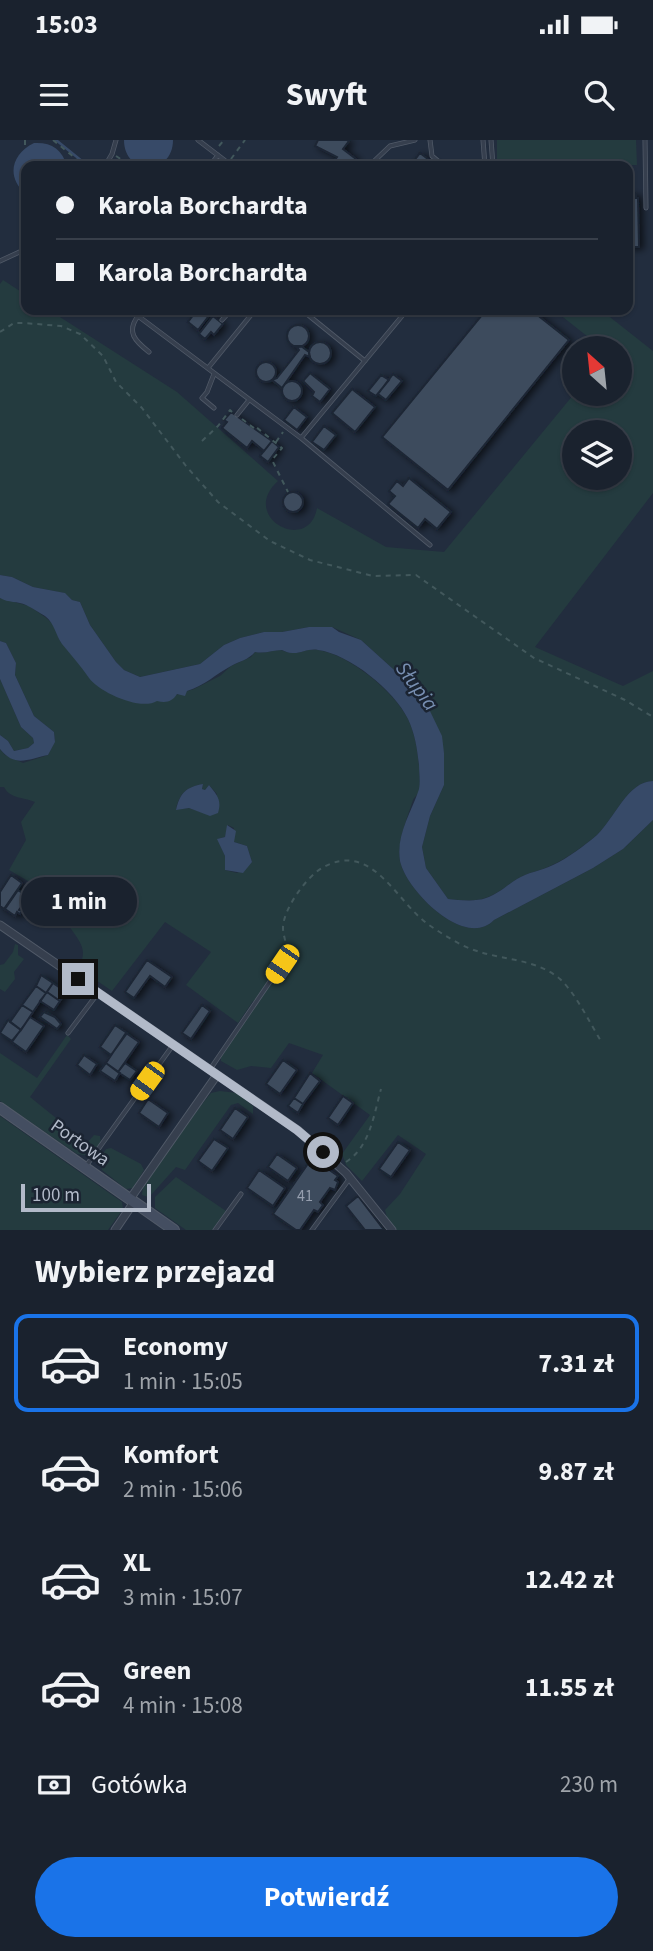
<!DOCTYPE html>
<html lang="pl">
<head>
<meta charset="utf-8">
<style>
	body { margin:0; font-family:"Source Sans 3",sans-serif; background:#232a36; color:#f1f3f6; height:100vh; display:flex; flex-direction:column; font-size:26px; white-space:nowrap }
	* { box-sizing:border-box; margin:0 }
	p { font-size:23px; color:#9fa4aa }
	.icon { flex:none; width:38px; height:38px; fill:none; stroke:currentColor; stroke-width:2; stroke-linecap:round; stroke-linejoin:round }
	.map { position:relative; height:1090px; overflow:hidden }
	.sheet { display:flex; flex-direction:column; background:#1a222e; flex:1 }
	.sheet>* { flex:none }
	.hud { position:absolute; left:21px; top:21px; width:612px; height:154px; border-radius:14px; box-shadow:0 2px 5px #0004,0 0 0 2px #383f4a; display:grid; align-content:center; height:154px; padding:0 35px; background:#1a222e }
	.needle { width:46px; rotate:333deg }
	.controls { position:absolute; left:562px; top:196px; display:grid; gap:14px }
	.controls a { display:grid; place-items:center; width:70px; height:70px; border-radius:50%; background:#1a222e; box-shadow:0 2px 5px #0004,0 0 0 2px #383f4a; font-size:35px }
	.scale { position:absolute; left:21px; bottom:18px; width:130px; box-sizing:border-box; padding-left:7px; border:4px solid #b2bac9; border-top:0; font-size:19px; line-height:24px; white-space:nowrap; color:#b2bac9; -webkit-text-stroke:5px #1b2432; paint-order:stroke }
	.end { position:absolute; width:32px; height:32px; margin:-16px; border:9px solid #b2bac9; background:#111; box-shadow:0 0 0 4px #111 }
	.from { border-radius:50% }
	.bubble { position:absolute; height:49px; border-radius:24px; background:#1a222e; box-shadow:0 2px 5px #0004,0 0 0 2px #383f4a; font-size:23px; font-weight:700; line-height:49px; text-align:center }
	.car { position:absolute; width:21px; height:42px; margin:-21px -10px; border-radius:9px; box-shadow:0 0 5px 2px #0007; background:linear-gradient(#f5c518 24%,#345 0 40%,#f5c518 0 76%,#345 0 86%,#f5c518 0) }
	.hud b { display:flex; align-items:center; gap:24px; height:66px; font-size:26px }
	.hud b+b { border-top:2px solid #383f4a }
	.hud i { width:18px; height:18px; background:#f1f3f6 }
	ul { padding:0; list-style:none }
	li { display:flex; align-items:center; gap:21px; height:98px; margin:0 14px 10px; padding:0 21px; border:4px solid transparent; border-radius:14px }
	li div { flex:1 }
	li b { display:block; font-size:26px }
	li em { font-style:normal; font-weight:700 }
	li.active { border-color:#1a73e8 }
	li>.icon { width:63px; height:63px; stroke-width:1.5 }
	h2 { padding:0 35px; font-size:32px; line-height:84px }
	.pay { display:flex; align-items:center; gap:18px; height:77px; padding:0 35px; font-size:26px }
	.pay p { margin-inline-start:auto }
	.action { display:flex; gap:14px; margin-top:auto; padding:14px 35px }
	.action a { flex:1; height:80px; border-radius:42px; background:#1a73e8; color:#fff; font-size:28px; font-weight:700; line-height:80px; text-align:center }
	.status { display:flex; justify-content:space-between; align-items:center; height:49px; padding:0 35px; background:#1a222e; direction:ltr }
	.status svg { height:19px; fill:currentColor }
	header { display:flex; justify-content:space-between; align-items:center; height:91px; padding:0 35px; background:#1a222e; font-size:32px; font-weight:700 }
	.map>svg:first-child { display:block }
</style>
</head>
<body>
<div class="status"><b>15:03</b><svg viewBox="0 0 49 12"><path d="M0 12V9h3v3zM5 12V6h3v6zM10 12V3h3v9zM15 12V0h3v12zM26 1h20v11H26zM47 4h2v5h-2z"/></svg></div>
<header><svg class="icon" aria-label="menu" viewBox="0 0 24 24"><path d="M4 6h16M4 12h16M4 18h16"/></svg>Swyft<svg class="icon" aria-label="search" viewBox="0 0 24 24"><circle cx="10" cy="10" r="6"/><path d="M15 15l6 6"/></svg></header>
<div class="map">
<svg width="653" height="1090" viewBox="0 0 653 1090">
	<defs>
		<filter id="shadow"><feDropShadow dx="4" dy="2" stdDeviation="3.5" flood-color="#0009"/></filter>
	</defs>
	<rect width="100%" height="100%" fill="#222d3e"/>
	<!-- green -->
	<path fill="#243b3f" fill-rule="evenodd" d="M497,0H636L637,25L497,26Z
		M3,140L26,155V170H49L177,252L278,341C238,377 309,415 317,368L386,407L444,412L574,254H620V208H602L554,170H581L587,174L591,170H601L653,211V353L535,507L623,546L653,531V641C628,641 614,679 597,695C585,705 566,719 552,725C541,731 528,732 517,739C506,746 498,754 485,758C475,762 459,760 448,759L426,728L422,707L430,676L444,645V613L429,569L413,547L361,500L332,487H309L282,492H264L240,498L224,505L200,524L140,537L124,530L116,522L90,485L80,462L72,460L64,453L33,447L12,437L0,435V144ZM574,292H620V338H574Z
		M0,458L29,466L45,477L53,484L60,501L86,530L90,539L102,547L157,561L194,549L220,536L231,526L251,517L255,512C265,514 273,510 281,510C285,511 288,513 292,513C300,514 308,508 318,510C348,514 394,551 408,579C415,594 417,608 419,625C419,632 421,644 419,651C418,655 414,657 413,660C407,679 397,701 400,721C406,750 465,810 494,780L593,728L623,709L653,680V1090H396L388,1081L385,1070L400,1054L426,1014L398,995L362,1041L346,1025L342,1014L370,975L312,933L323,915L289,903L271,928L251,926L237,930L221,921V917L256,864L253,861L238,883L186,845L211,812L165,782L112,851L78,828C89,810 80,802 69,786L73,767L9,730L26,700L21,682L35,662C24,657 10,659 4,647H0V609L5,615L23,623L48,615L55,601L54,592L34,576L15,535L16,523L6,503L0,501ZM203,644L202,649L205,650L209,645L217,654L204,673L189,668L176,669C180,653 186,647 203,644ZM228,685L234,688V702L247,706L252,722L237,733L225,730V716L218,699L225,697Z
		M0,539L21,587L33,598L34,603L28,608L14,611L8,601L0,595Z
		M15,804L18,805V815L24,819L14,832L15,839L5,852L0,849V825L4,824L13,812Z
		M67,895L71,899L30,957L87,1003L94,995L100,996L101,1004L90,1016L77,1014L0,961V913L37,938Z
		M220,951L237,953L253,966V974L238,963L231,965L185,1030L176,1027L151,1055L148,1057L142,1055L143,1047L183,988L211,953Z
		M0,976L122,1062L123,1069L108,1090H0Z
		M111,1008L141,1024L144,1030L133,1048L126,1049L102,1030L100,1019L106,1009Z
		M176,1037L226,1071L212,1090H186L155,1068V1057Z"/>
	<!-- water -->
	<path fill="#374a68" d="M124,0H173C173,36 124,36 124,0Z
		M34,3C51,2 62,9 67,26H26V54C6,38 11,14 34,3Z
		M0,435L12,437L33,447L65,453L72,460L80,462L90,485L116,522L124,530L140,537L200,524L224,505L240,498L264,492H282L309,487H332L339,492L361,500L413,547L429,569L442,596L444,613V645L430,676L422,707L426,728L448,759C459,760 475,762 486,758C498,754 506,746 517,739C528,732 541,731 553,725C568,718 584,706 597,695C614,679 628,641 653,641V680L623,709L593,728L494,780C465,810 406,750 400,721C396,695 410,675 418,652C421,645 419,633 419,625C417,608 415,594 408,579C394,550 349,514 318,510C309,508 300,514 292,513C288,513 285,511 282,510C273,510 265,514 255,512C248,520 240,521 231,526C216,534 204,546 187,551L185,556L177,554C172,562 166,563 157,561C140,571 99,552 89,538C81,526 71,515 62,504C55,494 55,484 45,476C40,473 32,468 26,465C18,461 8,463 0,458Z
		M0,501L6,503L16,523L15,535L34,576L54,592L55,602L48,615C28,619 15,628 0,609V595L8,601L14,611L28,608L34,603L33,598L21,587L0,539Z
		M203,644L202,649L205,650L209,645C217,655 222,660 218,673L210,676L189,668L176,670C180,653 186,647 203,644Z
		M227,685L236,691L234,702L247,706L252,722L243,733L225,730V716L217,699L225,697Z"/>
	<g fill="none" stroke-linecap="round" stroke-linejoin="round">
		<!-- stream -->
		<path stroke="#374a68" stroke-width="2.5" d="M56,0L88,26
			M208,171L211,170
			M206,173H215L217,170"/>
	</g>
	<!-- building -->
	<path fill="#3e4b5d" stroke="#1d2634" stroke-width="2" filter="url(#shadow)" d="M318,0H347L349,1L343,9L356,19L351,26H330L337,17L315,6Z
		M420,13L437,26H410Z
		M636,54V58H638L639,107H628V55Z
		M197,170L208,177L198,190L188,182Z
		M486,170H531L569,200L448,350L382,297Z
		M213,176L223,184L214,195L211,192L205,199L199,194Z
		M287 196a11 11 0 1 1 22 0a11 11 0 1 1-22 0Z
		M309 213a11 11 0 1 1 22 0a11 11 0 1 1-22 0Z
		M296,206H301L309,212L310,217L305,215L282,248L272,240L277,238L299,210Z
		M256 232a10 10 0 1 1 20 0a10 10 0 1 1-20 0Z
		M310,233L330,249L320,262L312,256L314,252L303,241Z
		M393,234L402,241L386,260L378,254Z
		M381,235L389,240L376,256L368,251Z
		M282 251a10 10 0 1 1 20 0a10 10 0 1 1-20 0Z
		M352,249L375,267L355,292L332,273Z
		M294,267L307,277L297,290L284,280Z
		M231,272L272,301L264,311L252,301L247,308L222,288L227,282L224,280Z
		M324,286L336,295L324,310L312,302Z
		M272,301L279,307L268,322L260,316Z
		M409,338L451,372L437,389L425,379L418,388L388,364L395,356L389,351L397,341L403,346Z
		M283 362a10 10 0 1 1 20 0a10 10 0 1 1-20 0Z
		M11,735L22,743L4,769L0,766V752Z
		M18,750L28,757L19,770L22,771L20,774L17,772L15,776L5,769Z
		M147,820L172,837L165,847L150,836L134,858L125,852Z
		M41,835L53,843L46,853L36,846Z
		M53,843L66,852L60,861L47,852Z
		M36,846L46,853L33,872L22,865Z
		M47,852L60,861L54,870L40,861Z
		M22,865L33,872L21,890L10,882Z
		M202,865L210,871L191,899L182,893Z
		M44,872L55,877L61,884L57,889L40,877Z
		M30,877L44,886L26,912L12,902Z
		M8,880L21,890L12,901L0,893Z
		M115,885L127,893L111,915L100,907Z
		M126,893L139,902L118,932L106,923Z
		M84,915L97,924L90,935L77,925Z
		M283,920L297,930L280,954L266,944Z
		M106,923L120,933L115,941L100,931Z
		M125,923L137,931L130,940L118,932Z
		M310,933L320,941L303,964L294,958Z
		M343,956L353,963L338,985L328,978Z
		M294,958L303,964L298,973L288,966Z
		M148,959L168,973L159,987L139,973Z
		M235,968L248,977L233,999L220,990Z
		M214,999L228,1008L212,1031L198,1021Z
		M398,1002L410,1010L391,1037L379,1029Z
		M277,1014L297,1028L288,1041L268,1027Z
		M312,1018L338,1036L335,1040L338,1042L335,1050L330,1048L320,1062L323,1065L318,1072L314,1070L300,1090H296L273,1074Z
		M259,1030L285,1048L273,1066L247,1048Z
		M358,1056L384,1090H365L346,1066Z"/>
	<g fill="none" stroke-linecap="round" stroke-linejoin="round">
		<!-- lane casing -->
		<g stroke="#515a68" stroke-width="5">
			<path id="lane" d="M198,0L232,26
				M430,0L432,16L444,26
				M483,0L485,26
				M491,0L493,26
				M645,0L646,68
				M105,26L112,14L116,0
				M210,26L218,15
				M369,26L390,6L415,0
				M0,121L26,109
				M130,170L301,298L430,405
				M302,170L365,221
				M138,176C126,192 135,201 149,212
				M310,176L315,170
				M222,180L231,170
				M208,228L255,170
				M214,268L202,258L207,252L214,234
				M237,275L249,260
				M301,298L407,170
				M68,893L98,853
				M211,928L282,824
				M86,1026L173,905
				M215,1090L241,1054
				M312,1090L350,1038"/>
		</g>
		<!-- street casing -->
		<g stroke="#515a68" stroke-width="9">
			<path id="street" d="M0,785L299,991L346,1033L392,1090
				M130,1059L217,935
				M115,1090L134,1062"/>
		</g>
		<!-- secondary casing -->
		<g stroke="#515a68" stroke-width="12">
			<path id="secondary" d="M0,968L174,1090"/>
		</g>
		<!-- path -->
		<path stroke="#42585c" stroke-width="2" stroke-dasharray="5 5" stroke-linecap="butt" d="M25,0V5
			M53,0L85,26
			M219,6L224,0
			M116,16L131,26
			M231,19L245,0
			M0,192L14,183H24L61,186L80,194L103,216L116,242L142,268L186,326L218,362L270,401L310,420L373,436L416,435L534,518L625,560L653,577
			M242,279L255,289L256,287L282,308L272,320L288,352
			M202,301L218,286L230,270L232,272
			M276,302L283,292
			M284,820C290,809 284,801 283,789C282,771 306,737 322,728C372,699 396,762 429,785C444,795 462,807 480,812C506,820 538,820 560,839C577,855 589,882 601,901
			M346,1022C370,1007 374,974 381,949"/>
		<!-- lane -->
		<use href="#lane" stroke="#363f4e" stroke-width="3.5"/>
		<!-- street -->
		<use href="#street" stroke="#363f4e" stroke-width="7"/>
		<!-- secondary -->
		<use href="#secondary" stroke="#444e61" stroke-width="10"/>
	</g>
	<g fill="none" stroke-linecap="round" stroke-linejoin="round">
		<!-- route -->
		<path stroke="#b2bac9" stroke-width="9" d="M78,839L297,990L323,1012"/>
	</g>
	<g text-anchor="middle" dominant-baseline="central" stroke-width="5" stroke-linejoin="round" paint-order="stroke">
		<!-- number labels -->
		<g font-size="16" fill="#959eae">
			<text x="305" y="1056">41</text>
		</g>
		<!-- street labels -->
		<g font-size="19" fill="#b2bac9" stroke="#1b2432">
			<text transform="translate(80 1003) rotate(35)">Portowa</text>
		</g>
		<!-- water labels -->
		<g font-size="21" font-style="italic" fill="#788fb2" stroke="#1b2432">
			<text transform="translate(417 546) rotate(53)">Słupia</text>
		</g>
	</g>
</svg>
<div class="controls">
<a><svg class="needle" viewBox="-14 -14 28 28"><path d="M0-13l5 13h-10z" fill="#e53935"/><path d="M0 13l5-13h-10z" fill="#9fa4aa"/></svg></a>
<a><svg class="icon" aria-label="layers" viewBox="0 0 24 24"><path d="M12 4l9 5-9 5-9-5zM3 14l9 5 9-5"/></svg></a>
</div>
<div class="scale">100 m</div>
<i class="end from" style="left:323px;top:1012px"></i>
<i class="end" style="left:78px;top:839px"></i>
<div class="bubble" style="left:21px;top:737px;width:116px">1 min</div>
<i class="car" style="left:282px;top:824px;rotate:214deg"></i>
<i class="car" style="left:147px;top:941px;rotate:216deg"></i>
<div class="hud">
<b><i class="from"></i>Karola Borchardta</b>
<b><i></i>Karola Borchardta</b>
</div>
</div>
<section class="sheet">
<h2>Wybierz przejazd</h2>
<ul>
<li class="active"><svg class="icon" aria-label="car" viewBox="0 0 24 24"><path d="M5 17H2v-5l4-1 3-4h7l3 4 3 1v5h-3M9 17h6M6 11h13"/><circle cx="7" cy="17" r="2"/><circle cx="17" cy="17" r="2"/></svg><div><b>Economy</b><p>1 min · 15:05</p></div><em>7.31 zł</em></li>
<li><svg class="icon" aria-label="car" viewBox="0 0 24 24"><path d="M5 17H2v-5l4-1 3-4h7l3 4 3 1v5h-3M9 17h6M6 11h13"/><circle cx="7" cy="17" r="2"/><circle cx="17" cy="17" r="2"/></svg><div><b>Komfort</b><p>2 min · 15:06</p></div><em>9.87 zł</em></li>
<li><svg class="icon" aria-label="car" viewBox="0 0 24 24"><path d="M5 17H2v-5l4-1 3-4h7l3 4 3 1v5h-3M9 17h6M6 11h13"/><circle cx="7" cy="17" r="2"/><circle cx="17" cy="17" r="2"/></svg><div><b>XL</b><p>3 min · 15:07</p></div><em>12.42 zł</em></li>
<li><svg class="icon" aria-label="car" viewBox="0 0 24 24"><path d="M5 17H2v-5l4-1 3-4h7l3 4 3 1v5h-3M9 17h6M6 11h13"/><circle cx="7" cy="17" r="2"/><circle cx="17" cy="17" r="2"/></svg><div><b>Green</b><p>4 min · 15:08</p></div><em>11.55 zł</em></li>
</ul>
<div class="pay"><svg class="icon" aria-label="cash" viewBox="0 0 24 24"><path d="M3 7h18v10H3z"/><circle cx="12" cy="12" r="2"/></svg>Gotówka<p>230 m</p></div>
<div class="action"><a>Potwierdź</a></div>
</section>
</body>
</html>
